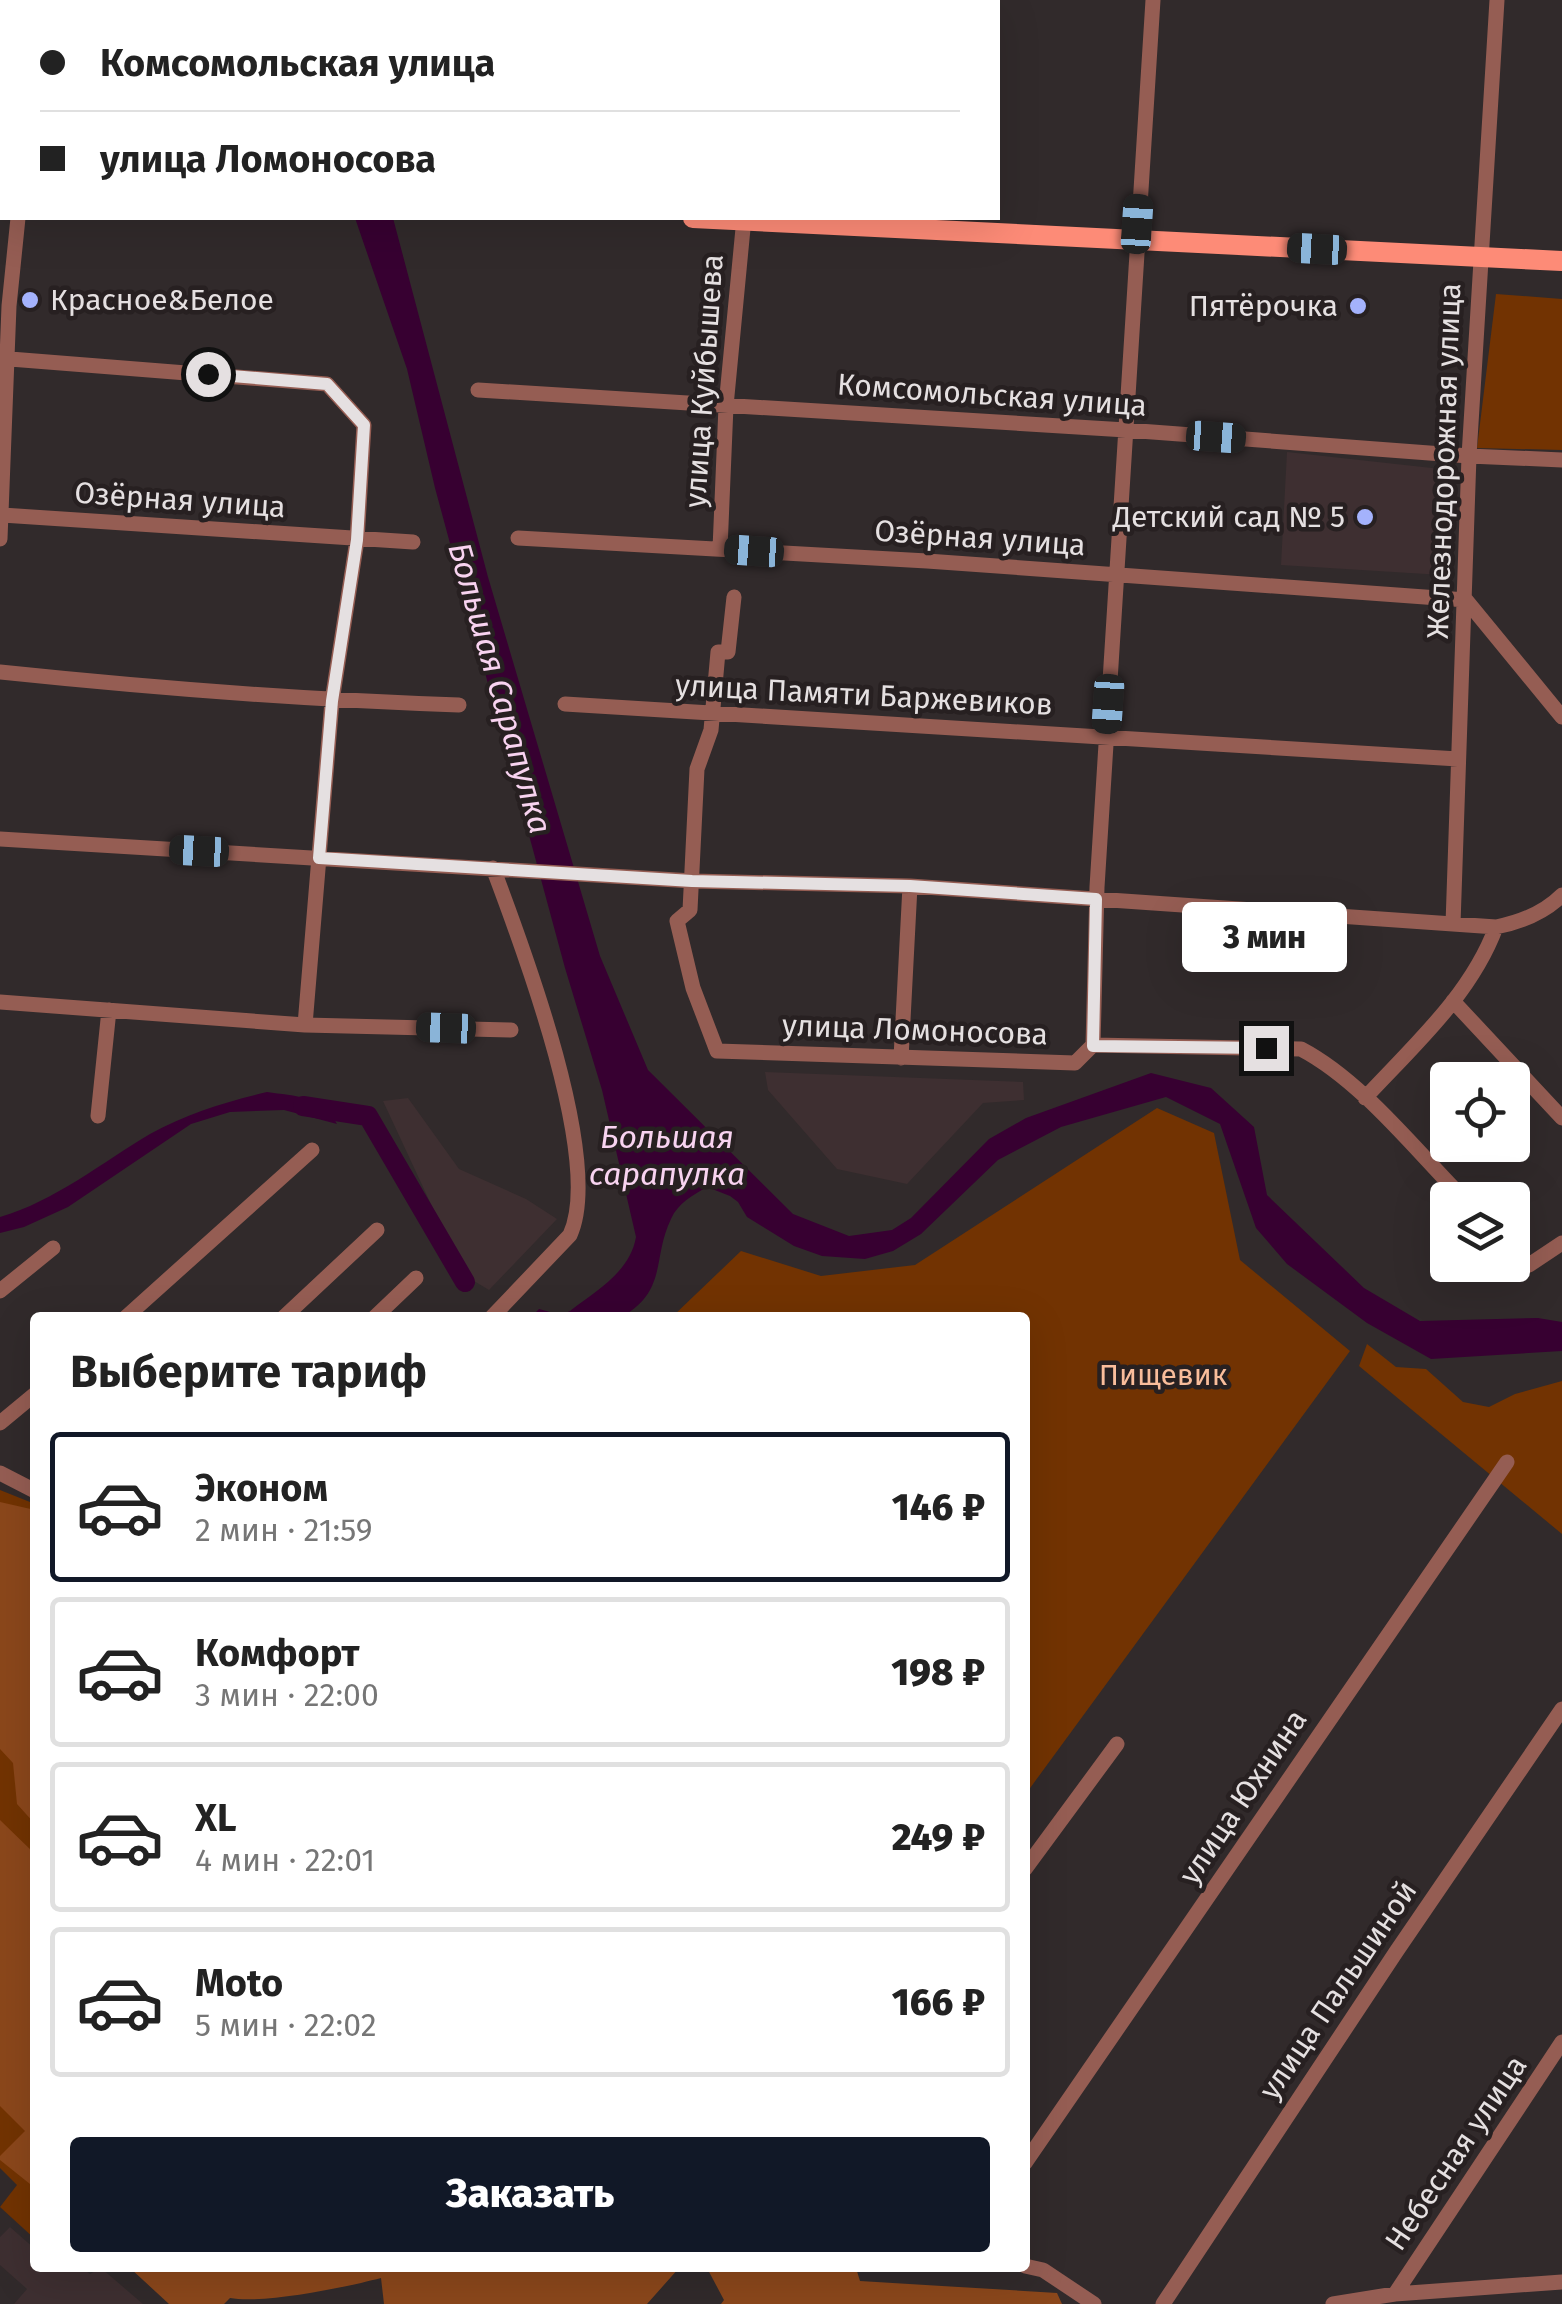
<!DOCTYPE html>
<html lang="ru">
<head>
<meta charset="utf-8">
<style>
	body { margin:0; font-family:"Fira Sans",sans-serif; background:#f6f6f6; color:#222; height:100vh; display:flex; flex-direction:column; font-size:38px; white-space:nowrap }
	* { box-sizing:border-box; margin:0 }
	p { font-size:32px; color:#767676 }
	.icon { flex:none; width:55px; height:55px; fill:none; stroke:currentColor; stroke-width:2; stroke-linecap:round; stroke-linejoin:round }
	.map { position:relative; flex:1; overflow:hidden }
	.details { position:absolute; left:30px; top:1312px; width:1000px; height:960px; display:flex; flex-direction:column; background:#fff; border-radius:10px; box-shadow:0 10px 40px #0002 }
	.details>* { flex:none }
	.hud { position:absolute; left:0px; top:0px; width:1000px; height:220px; box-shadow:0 10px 40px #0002; display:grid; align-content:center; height:220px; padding:0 40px; background:#fff }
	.buttons { position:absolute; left:1430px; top:1062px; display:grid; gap:20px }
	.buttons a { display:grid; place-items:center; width:100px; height:100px; border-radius:10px; background:#fff; box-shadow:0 10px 40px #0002; font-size:50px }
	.end { position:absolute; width:45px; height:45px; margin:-22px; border:12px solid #e5e0e1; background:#111; box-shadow:0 0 0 5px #111 }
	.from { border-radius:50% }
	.bubble { position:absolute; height:70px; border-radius:10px; background:#fff; box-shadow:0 10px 40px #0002; font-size:32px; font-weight:800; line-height:70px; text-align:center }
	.car { position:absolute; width:30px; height:60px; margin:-30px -15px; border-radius:12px; box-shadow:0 0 8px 2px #0007; background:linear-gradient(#222 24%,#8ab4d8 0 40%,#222 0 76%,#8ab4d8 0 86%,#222 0) }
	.hud b { display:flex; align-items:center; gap:35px; height:95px; font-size:38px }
	.hud b+b { border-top:2px solid #e0e0e0 }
	.hud i { width:25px; height:25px; background:#222 }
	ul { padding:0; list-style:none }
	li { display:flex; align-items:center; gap:30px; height:150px; margin:0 20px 15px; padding:0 20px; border:5px solid #e0e0e0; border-radius:10px }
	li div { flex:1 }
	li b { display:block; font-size:38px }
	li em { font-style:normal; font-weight:800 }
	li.active { border-color:#111827 }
	li>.icon { width:90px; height:90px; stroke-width:1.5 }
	h2 { padding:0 40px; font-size:45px; line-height:120px }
	.primary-button { display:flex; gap:20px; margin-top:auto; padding:20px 40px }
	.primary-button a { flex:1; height:115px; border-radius:10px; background:#111827; color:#fff; font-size:40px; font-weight:800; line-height:115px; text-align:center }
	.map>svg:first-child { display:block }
</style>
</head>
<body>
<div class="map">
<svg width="1562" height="2304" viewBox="0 0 1562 2304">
	<rect width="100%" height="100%" fill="#312a2b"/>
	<!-- built -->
	<path fill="#3e2f31" d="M1287,452L1450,470L1442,575L1281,565Z
		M765,1072L1023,1082L1024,1100L983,1103L907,1184L837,1169L768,1090Z
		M408,1098L459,1169L526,1199L557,1219L489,1290L464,1275L383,1101Z
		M10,2227L35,2249V2268H56L61,2272L65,2268H82L90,2274L101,2268L143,2304H14L27,2289L0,2265V2237Z"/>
	<!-- green -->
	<path fill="#723302" d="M1496,294L1562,299V450L1477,448Z
		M1157,1108L1214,1133L1240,1260L1350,1351L1025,1795V1318L672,1317L741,1251L821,1276L915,1265Z
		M1367,1344L1396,1367L1426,1369L1463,1402L1489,1407L1515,1394L1562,1381V1534L1359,1366Z
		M0,1490L35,1504V2239L0,2207L17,2185L0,2168Z"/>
	<!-- forest -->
	<path fill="#8b471b" d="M0,1502L35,1510V1824L17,1804L13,1763L0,1749Z
		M0,1820L35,1854V2188L0,2160V2156L25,2131L0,2106Z
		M130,2268H679L647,2304H384L381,2278C343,2288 263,2304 230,2298L224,2304H169Z
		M707,2268H856L860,2281L1057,2293L1062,2304H721L724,2300Z"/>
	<!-- water -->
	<path fill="#370031" d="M355,218H393L488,577L600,956L648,1070L793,1214L849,1236L892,1230L911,1218L989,1139L1026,1118L1151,1073L1211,1088L1254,1127L1267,1195L1364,1288L1420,1321L1538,1318L1562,1322V1351L1431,1359L1367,1323L1287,1264L1256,1228L1220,1124L1166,1097L1061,1127L998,1160L921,1234L893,1251L865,1259L822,1256L794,1246L747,1217L738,1202L730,1196L707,1187C693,1195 678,1203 671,1219C652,1258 668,1290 622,1317H531L539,1309L561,1315L570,1311C597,1290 630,1272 636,1237L602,1090L565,968L435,488L407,369Z
		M267,1092C295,1096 323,1096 337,1124L284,1110L230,1112L191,1124L68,1207L24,1227L0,1233V1217C55,1201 101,1163 150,1134C188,1113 225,1102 267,1092Z"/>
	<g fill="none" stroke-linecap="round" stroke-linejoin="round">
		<!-- river -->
		<path stroke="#370031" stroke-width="20" d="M303,1106L368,1116L465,1282"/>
		<!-- minor -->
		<path stroke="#955d53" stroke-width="15" d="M228,0V2
			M760,2V0
			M10,359L327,384L364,425L357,540L332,701L305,1025
			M478,390L1126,430L1469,456L1562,460
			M2,515L413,542
			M518,538L927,561L1466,600L1562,717
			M0,539L9,306L18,218
			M720,549L726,406L744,218
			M734,597L728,652H718L711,730L697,769L690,910L677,921L693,988L717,1051L1075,1063L1093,1045L1301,1049C1362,1081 1416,1151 1465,1200
			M0,672C153,688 305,700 459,705
			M565,704L1458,759
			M0,839L693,881L910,886L1496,927C1521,922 1544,913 1562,895
			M1453,924L1469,456L1497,0
			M1453,1001L1562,1118
			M0,1002L305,1025L511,1030
			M1093,1045L1097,887L1153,0
			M901,1058L910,886
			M1365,1098C1413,1046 1471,995 1496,927
			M98,1116L109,1010
			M1512,1249L1529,1265L1562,1243
			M0,1291L53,1248
			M125,1318L312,1150
			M283,1318L377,1230
			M374,1318L416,1278
			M491,1318L570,1235C604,1161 522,945 493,868
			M0,1423L35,1394
			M0,1473L35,1491
			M1025,1869L1117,1744
			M1025,2163L1507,1462
			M1025,2266L1043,2270L1094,2304
			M1395,2294L1562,2042
			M1163,2304L1396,1952L1562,1709
			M1333,2304L1395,2294L1562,2282"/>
		<!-- major -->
		<path stroke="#fd8b77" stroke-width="20" d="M0,183H2
			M693,218L1562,261"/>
	</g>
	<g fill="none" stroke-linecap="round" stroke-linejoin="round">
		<!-- route -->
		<path stroke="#e5e0e1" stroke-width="12" d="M208,374L327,384L364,425L357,540L332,701L319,858L692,881L910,886L1096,899L1093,1046L1266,1048"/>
	</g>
	<!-- markers -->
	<g fill="#a4b2fc" stroke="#272021" stroke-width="4">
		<circle cx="30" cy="300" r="10"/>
		<circle cx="1358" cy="306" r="10"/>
		<circle cx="1365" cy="517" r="10"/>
	</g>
	<g text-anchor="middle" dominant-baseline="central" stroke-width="9" stroke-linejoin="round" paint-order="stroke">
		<!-- poi labels -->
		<g font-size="30" fill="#e5e0e1" stroke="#272021" text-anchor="end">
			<text x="50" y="300" text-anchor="start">Красное&amp;Белое</text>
			<text x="1338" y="306">Пятёрочка</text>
			<text x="1345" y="517">Детский сад № 5</text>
		</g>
		<!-- street labels -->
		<g font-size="30" fill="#e5e0e1" stroke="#272021">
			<text transform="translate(704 381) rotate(-86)">улица Куйбышева</text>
			<text transform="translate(992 395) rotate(4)">Комсомольская улица</text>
			<text transform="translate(1444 461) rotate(-88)">Железнодорожная улица</text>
			<text transform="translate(180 500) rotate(4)">Озёрная улица</text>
			<text transform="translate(980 538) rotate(4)">Озёрная улица</text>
			<text transform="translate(864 695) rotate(3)">улица Памяти Баржевиков</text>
			<text transform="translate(915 1030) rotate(2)">улица Ломоносова</text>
			<text transform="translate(1243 1797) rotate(-56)">улица Юхнина</text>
			<text transform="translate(1338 1990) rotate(-56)">улица Пальшиной</text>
			<text transform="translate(1456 2153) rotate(-56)">Небесная улица</text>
		</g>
		<!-- park labels -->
		<g font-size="30" fill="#f9bd9b" stroke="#272021">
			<text x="1163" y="1375">Пищевик</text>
		</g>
		<!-- water labels -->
		<g font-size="32" font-style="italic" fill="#f8d3f0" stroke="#272021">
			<text transform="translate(500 688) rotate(74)">Большая Сарапулка</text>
			<text x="667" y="1137">Большая<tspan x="667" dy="37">сарапулка</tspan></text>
		</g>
	</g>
</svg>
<div class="buttons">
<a><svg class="icon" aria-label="locate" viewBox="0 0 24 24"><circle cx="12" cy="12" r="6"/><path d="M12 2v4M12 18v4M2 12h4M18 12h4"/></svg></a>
<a><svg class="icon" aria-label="layers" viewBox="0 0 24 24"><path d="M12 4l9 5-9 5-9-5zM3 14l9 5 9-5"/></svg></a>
</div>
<i class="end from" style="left:208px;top:374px"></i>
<i class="end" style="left:1266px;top:1048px"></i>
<div class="bubble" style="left:1182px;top:902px;width:165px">3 мин</div>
<i class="car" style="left:1137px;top:224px;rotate:4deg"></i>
<i class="car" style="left:1317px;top:249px;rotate:273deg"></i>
<i class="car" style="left:1216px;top:437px;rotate:94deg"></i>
<i class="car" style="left:754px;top:551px;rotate:274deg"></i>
<i class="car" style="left:1108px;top:704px;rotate:184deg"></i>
<i class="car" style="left:199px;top:851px;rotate:273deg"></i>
<i class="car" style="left:446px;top:1028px;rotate:272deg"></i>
<div class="hud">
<b><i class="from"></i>Комсомольская улица</b>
<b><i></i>улица Ломоносова</b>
</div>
<section class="details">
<h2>Выберите тариф</h2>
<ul>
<li class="active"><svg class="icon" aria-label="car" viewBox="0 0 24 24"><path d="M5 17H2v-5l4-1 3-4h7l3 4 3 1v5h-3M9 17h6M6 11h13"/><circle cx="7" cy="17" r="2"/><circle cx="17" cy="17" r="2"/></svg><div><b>Эконом</b><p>2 мин · 21:59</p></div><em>146 ₽</em></li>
<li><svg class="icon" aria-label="car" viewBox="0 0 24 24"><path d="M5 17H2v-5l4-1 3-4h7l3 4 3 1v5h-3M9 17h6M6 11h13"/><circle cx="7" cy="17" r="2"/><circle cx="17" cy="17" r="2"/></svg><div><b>Комфорт</b><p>3 мин · 22:00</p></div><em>198 ₽</em></li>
<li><svg class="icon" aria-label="car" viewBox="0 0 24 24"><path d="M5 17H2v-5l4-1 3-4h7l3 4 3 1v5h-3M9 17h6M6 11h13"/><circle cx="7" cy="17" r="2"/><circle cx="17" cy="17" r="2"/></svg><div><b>XL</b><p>4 мин · 22:01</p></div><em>249 ₽</em></li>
<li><svg class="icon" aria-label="car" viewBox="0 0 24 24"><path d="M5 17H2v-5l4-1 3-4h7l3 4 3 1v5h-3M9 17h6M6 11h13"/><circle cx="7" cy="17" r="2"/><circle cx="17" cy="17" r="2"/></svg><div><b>Moto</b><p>5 мин · 22:02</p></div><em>166 ₽</em></li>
</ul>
<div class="primary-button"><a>Заказать</a></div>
</section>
</div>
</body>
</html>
